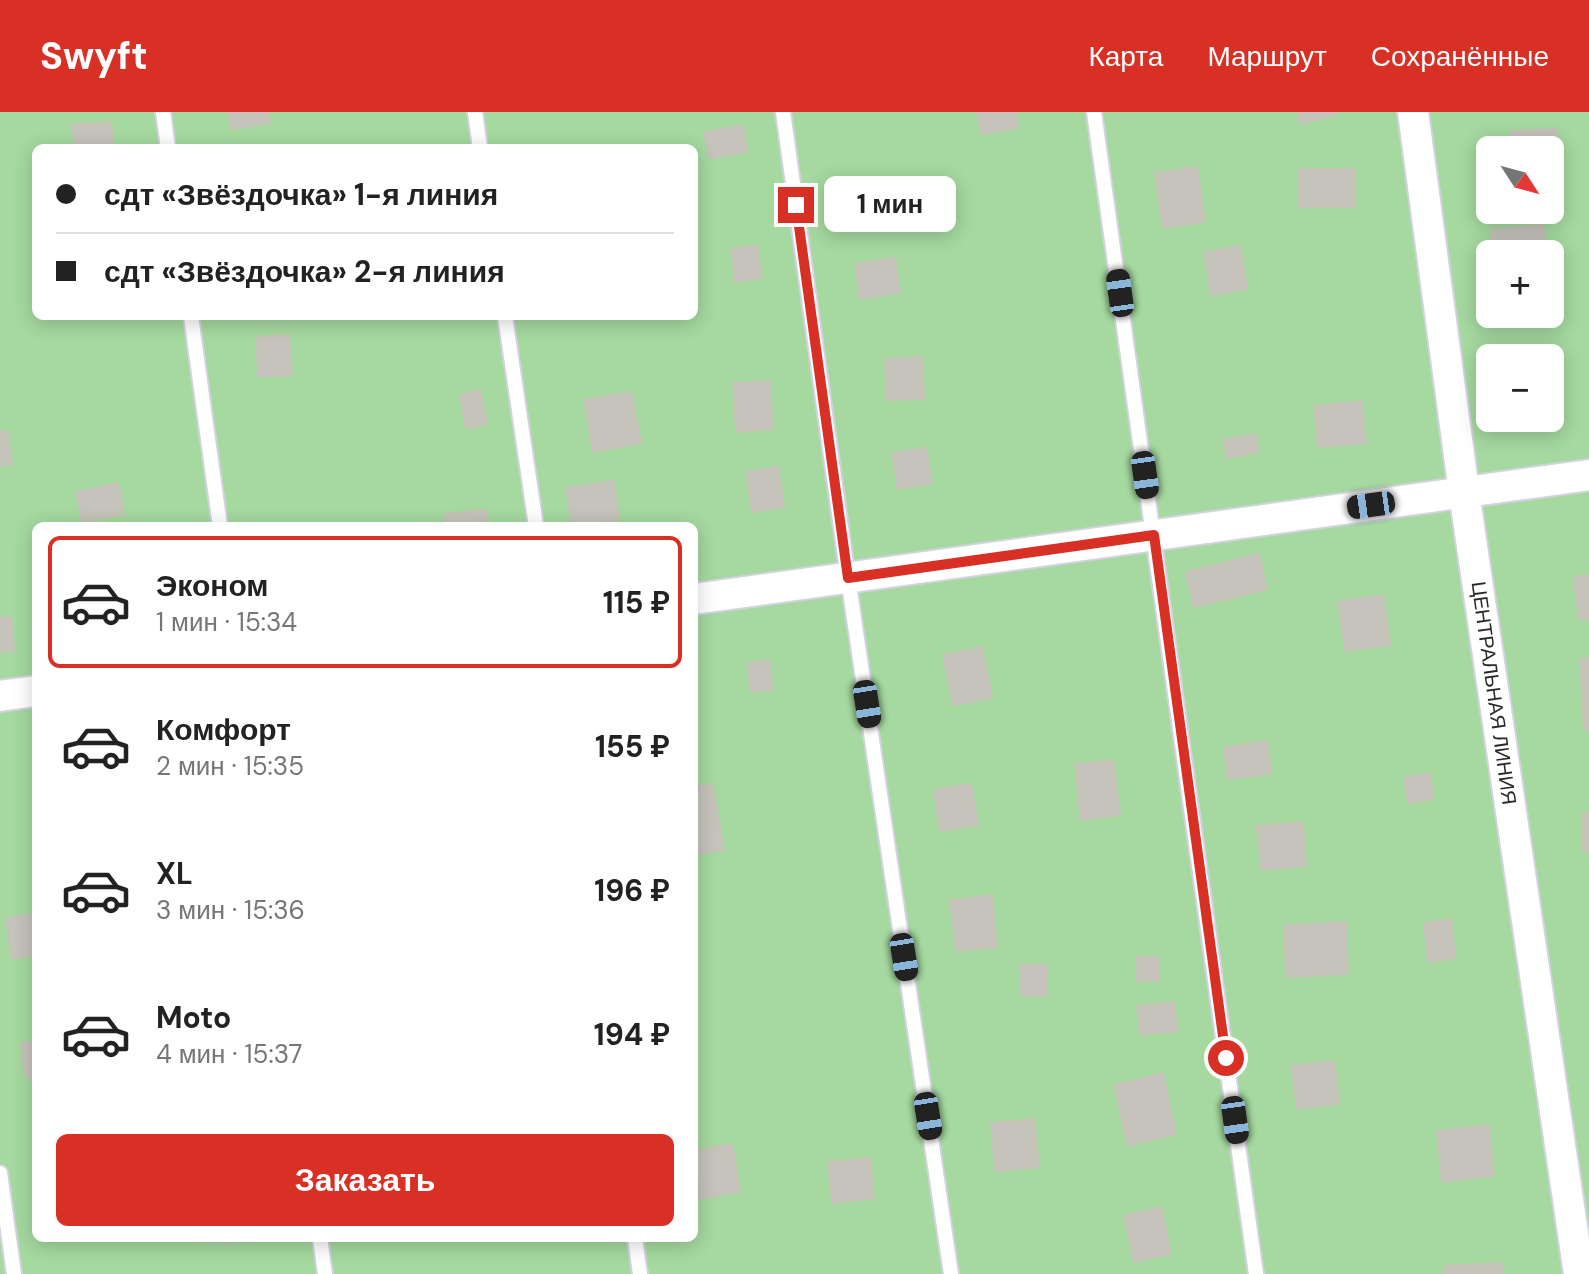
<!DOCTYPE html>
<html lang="ru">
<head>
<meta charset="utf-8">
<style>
	body { margin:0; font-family:"DM Sans",sans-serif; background:#f6f6f6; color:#222; height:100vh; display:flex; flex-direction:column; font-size:30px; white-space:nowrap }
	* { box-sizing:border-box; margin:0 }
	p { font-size:26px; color:#767676 }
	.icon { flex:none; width:44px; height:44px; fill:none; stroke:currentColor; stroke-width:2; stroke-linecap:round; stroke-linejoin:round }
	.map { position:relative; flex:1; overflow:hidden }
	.sheet { position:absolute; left:32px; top:410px; width:666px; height:720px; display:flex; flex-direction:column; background:#fff; border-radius:12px; box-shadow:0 4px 20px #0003 }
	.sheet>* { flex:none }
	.hud { position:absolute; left:32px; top:32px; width:666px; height:176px; border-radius:12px; box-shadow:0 4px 20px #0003; display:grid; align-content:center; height:176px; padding:0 24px; background:#fff }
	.needle { width:52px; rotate:126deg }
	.fabs { position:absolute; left:1476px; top:24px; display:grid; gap:16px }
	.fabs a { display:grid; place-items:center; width:88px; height:88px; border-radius:12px; background:#fff; box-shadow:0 4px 20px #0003; font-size:40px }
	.end { position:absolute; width:36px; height:36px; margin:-18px; border:10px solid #d93025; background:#fff; box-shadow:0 0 0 4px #fff }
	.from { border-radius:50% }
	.bubble { position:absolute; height:56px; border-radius:12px; background:#fff; box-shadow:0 4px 20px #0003; font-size:26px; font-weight:700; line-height:56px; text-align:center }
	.car { position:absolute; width:24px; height:48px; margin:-24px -12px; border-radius:10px; box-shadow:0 0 6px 2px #0007; background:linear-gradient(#222 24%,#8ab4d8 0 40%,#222 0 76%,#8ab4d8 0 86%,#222 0) }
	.hud b { display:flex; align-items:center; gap:28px; height:76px; font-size:30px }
	.hud b+b { border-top:2px solid #e0e0e0 }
	.hud i { width:20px; height:20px; background:#222 }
	ul { padding:14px 0 0; list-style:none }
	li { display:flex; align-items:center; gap:24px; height:132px; margin:0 16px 12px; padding:0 8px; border:4px solid transparent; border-radius:12px }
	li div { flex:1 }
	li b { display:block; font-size:30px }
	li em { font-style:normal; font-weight:700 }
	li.on { border-color:#d93025 }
	li>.icon { width:72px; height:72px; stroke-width:1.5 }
	.button { display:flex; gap:16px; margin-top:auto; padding:16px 24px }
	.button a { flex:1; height:92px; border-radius:12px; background:#d93025; color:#fff; font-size:32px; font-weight:700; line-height:92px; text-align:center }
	header { display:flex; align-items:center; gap:48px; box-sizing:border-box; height:112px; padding:0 40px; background:#d93025; color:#fff }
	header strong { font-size:38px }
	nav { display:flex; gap:44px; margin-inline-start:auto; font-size:28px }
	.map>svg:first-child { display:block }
</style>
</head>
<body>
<header>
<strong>Swyft</strong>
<nav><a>Карта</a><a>Маршрут</a><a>Сохранённые</a></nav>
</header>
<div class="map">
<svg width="1589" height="1162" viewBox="0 0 1589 1162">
	<rect width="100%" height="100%" fill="#e9e7dc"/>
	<!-- green -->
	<path fill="#a5d99f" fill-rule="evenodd" d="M0,0H1589V1162H0ZM36,36H694V204H36ZM1490,38H1550V98H1490ZM1490,142H1550V202H1490ZM1490,246H1550V306H1490ZM36,414H694V1126H36Z"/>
	<!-- building -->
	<path fill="#c5c3bc" stroke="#c4c3b6" stroke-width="2" d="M228,0H268L270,11L231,17Z
		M977,0H1016L1018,16L981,22Z
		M1298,0H1336L1337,3L1300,11Z
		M111,10L114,36H75L72,13Z
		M743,13L747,40L709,46L704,20Z
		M1556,17L1559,69H1550V38H1512L1511,19Z
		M1197,55L1205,110L1163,116L1155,61Z
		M1299,57H1355V95H1299Z
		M1543,113L1546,142H1493L1491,118Z
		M757,133L762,166L735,170L731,137Z
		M1240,134L1247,177L1211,183L1204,140Z
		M895,146L900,181L860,187L855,152Z
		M289,223L292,263L258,265L256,225Z
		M1542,235L1544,246H1515L1514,239Z
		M922,245L924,287L887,288L885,247Z
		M770,269L773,317L736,320L733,271Z
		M480,278L487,312L466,316L460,283Z
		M631,280L641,331L593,340L584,288Z
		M1362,289L1366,331L1318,335L1314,294Z
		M7,319L12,352L0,354V320Z
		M1255,322L1259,340L1227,346L1223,328Z
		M926,336L932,371L898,377L892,341Z
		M778,355L784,395L752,400L746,360Z
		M614,369L619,408L572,414L566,376Z
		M118,371L124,402L82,410L76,380Z
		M486,398L487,414H445L444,402Z
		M1259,442L1267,477L1194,495L1186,460Z
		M1589,463V507L1579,508L1574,465Z
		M1383,483L1390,533L1345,539L1338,489Z
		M11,505L14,539L0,540V506Z
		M982,535L992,586L953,593L943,543Z
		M1589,546V618L1584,619L1580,547Z
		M769,548L773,578L750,580L747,551Z
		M1267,629L1271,662L1228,667L1224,635Z
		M1113,648L1120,703L1081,708L1075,652Z
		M1430,661L1433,687L1408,691L1404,665Z
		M712,672L724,738L694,743V675Z
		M971,672L978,713L940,719L934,678Z
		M1583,701H1589V740H1583Z
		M1303,710L1306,754L1261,758L1257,714Z
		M992,783L997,835L956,839L950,788Z
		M36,802V843L12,847L6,806Z
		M1451,807L1455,846L1428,850L1424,811Z
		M1346,810L1348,862L1286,865L1284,813Z
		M1136,845H1159V869H1137Z
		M1021,853H1047L1046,884H1020Z
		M1174,890L1177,919L1140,923L1137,894Z
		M36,929V966L26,967L21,931Z
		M1334,949L1339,992L1297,997L1291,954Z
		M1163,961L1176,1022L1128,1034L1114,973Z
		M1034,1007L1039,1055L995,1059L991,1011Z
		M1489,1013L1494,1064L1442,1070L1437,1019Z
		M732,1032L740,1080L699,1087L694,1039Z
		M870,1046L874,1086L832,1091L828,1050Z
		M1161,1095L1171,1142L1134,1150L1124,1104Z
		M223,1126H269L223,1131Z
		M1502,1151L1503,1162H1444V1154Z"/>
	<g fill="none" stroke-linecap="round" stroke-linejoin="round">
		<!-- lane casing -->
		<g stroke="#d2d2e0" stroke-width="18">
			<path id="lane" d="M163,0L168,36
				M475,0L480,36
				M783,0L848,466L951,1162
				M1094,0L1256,1162
				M191,204L220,414
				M505,204L536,414
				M0,1061L14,1162
				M320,1126L325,1162
				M635,1126L640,1162"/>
		</g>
		<!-- street casing -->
		<g stroke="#d2d2e0" stroke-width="34">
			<path id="street" d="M1413,0L1464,380L1579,1162
				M694,487L1589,363
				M0,584L36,579"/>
		</g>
		<!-- lane -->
		<use href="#lane" stroke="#fff" stroke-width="14"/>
		<!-- street -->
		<use href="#street" stroke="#fff" stroke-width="30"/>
	</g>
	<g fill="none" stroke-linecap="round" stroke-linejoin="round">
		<!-- route -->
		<path stroke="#d93025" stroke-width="10" d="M796,93L848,466L1154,423L1226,946"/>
	</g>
	<g text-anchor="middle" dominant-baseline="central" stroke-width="8" stroke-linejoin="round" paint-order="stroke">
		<!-- street labels -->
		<g font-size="20" fill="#292929" stroke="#fff">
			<text transform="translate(1494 581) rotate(82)">ЦЕНТРАЛЬНАЯ ЛИНИЯ</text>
		</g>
	</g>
</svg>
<div class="fabs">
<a><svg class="needle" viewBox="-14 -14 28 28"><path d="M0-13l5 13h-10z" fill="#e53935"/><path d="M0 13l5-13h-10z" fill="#767676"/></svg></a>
<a>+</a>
<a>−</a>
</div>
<i class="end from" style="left:1226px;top:946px"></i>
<i class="end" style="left:796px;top:93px"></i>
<div class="bubble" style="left:824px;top:64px;width:132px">1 мин</div>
<i class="car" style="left:1120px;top:181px;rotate:352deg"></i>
<i class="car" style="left:1145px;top:363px;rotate:172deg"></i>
<i class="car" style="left:1371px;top:393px;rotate:262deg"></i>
<i class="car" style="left:867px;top:592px;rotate:171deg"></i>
<i class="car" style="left:904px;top:845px;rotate:171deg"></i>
<i class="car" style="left:928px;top:1004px;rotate:171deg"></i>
<i class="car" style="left:1235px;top:1008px;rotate:172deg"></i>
<div class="hud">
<b><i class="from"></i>сдт «Звёздочка» 1-я линия</b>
<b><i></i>сдт «Звёздочка» 2-я линия</b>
</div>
<section class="sheet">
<ul>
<li class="on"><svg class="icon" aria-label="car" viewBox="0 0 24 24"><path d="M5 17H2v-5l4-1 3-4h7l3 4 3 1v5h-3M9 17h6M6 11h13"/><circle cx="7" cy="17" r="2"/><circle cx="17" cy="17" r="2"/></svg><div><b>Эконом</b><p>1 мин · 15:34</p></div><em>115 ₽</em></li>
<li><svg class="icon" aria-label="car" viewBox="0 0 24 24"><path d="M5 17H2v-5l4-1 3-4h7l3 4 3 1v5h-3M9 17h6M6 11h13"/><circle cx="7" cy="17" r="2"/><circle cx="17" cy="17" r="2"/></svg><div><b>Комфорт</b><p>2 мин · 15:35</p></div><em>155 ₽</em></li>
<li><svg class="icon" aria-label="car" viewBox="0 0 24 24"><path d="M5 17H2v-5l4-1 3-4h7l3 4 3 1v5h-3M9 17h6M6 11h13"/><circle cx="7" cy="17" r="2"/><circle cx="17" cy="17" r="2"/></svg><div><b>XL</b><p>3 мин · 15:36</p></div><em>196 ₽</em></li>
<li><svg class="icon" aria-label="car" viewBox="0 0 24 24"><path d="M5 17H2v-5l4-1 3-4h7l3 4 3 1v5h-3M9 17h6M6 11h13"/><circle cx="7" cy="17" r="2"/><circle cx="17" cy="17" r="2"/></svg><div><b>Moto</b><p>4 мин · 15:37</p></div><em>194 ₽</em></li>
</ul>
<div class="button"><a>Заказать</a></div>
</section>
</div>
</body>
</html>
